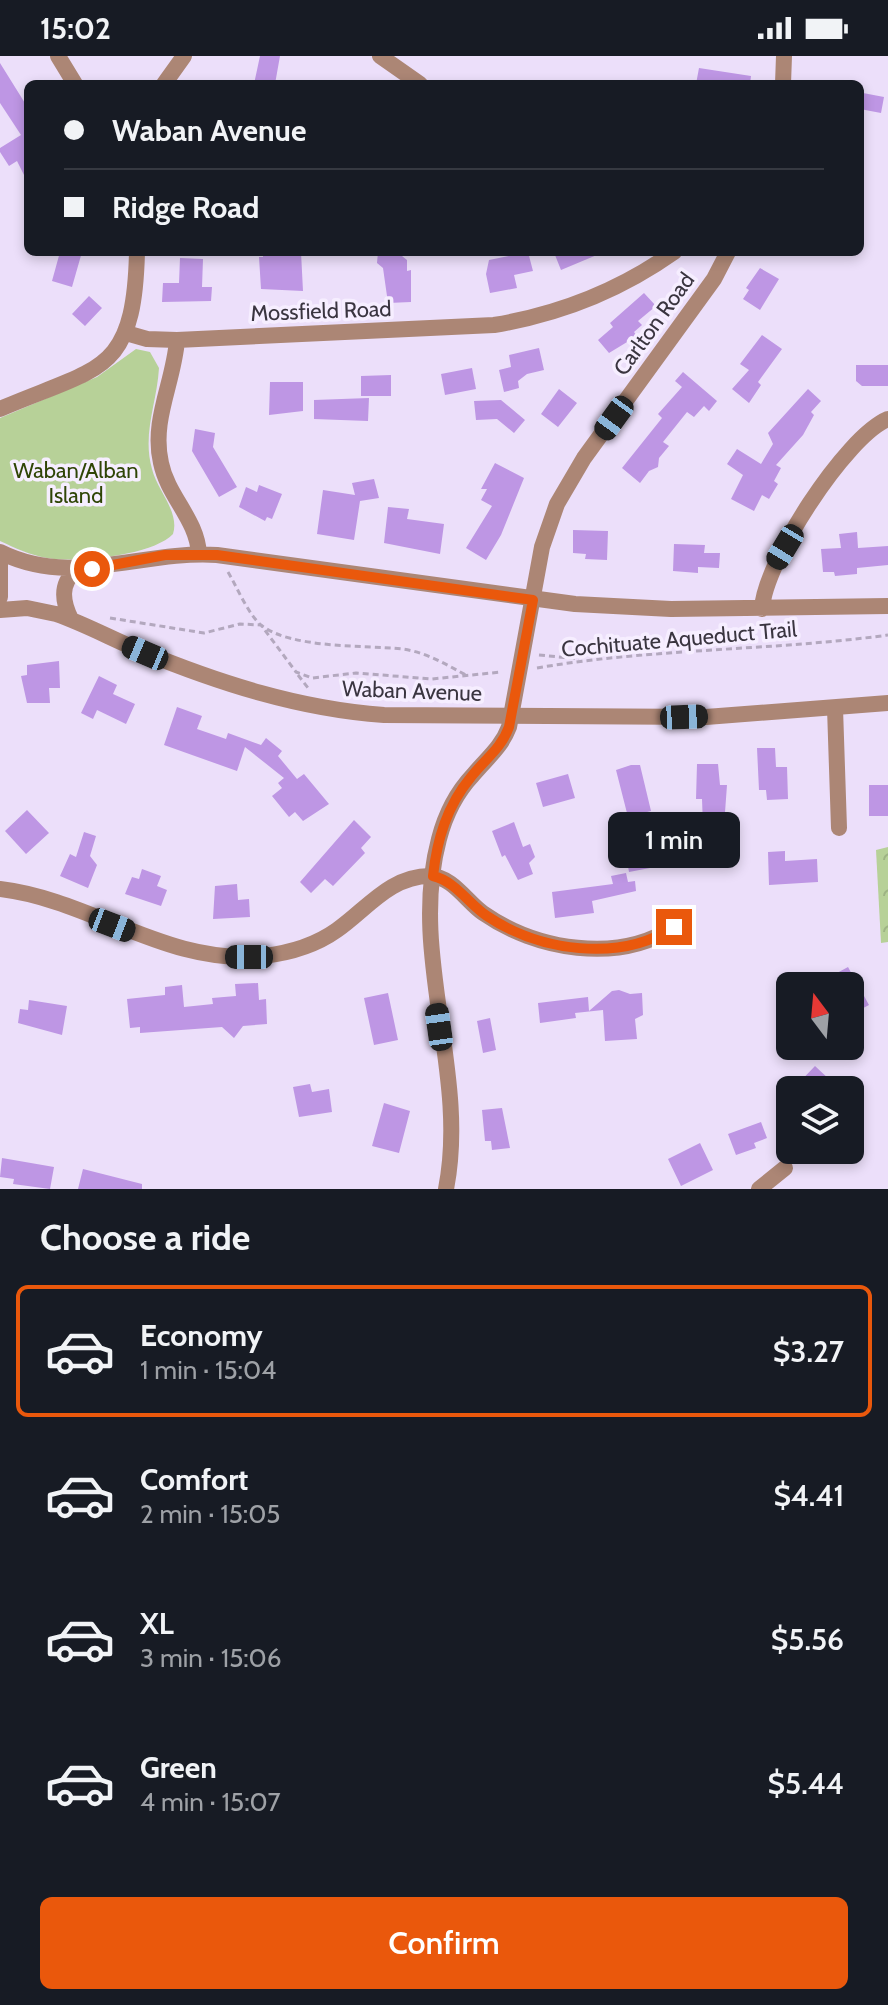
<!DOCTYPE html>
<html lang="en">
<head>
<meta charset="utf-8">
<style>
	body { margin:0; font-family:Cabin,sans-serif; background:#242831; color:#f1f3f6; height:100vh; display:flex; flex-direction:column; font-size:30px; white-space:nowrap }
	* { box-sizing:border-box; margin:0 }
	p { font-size:26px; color:#9ea1a6 }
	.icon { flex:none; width:44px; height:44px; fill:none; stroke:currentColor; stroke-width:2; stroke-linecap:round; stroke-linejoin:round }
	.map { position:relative; height:1133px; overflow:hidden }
	.sheet { display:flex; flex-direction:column; background:#171b24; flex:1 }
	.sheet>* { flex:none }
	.guide { position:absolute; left:24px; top:24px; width:840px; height:176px; border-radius:12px; box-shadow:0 4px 12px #0003; display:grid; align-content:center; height:176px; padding:0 40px; background:#171b24 }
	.needle { width:52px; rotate:344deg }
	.buttons { position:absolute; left:776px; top:916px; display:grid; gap:16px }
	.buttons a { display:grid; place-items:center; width:88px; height:88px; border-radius:12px; background:#171b24; box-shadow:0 4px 12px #0003; font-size:40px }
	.end { position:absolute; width:36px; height:36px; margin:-18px; border:10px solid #ea580c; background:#fff; box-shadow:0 0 0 4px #fff }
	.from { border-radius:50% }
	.bubble { position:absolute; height:56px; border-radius:12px; background:#171b24; box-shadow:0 4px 12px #0003; font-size:26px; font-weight:600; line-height:56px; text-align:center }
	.car { position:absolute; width:24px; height:48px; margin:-24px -12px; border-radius:10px; box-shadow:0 0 6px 2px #0007; background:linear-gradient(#222 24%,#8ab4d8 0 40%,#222 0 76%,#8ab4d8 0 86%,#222 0) }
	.guide b { display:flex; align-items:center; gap:28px; height:76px; font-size:30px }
	.guide b+b { border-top:2px solid #363941 }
	.guide i { width:20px; height:20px; background:#f1f3f6 }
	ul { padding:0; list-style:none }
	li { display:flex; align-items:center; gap:24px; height:132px; margin:0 16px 12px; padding:0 24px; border:4px solid transparent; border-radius:12px }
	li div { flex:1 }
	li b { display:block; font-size:30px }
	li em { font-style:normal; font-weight:600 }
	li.current { border-color:#ea580c }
	li>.icon { width:72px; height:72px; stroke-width:1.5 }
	h2 { padding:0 40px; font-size:36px; line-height:96px }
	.primary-button { display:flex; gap:16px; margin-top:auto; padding:16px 40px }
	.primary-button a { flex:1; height:92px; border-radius:12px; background:#ea580c; color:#fff; font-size:32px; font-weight:600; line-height:92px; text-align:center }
	.status { display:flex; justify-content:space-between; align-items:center; height:56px; padding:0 40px; background:#171b24; direction:ltr }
	.status svg { height:22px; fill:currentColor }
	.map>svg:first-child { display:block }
</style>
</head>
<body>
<div class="status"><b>15:02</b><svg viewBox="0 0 49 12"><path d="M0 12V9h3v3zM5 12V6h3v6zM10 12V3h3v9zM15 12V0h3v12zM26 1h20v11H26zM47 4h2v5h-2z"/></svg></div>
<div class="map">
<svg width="888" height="1133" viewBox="0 0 888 1133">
	<defs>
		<pattern id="forest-crowns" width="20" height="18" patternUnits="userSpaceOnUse" patternTransform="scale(2)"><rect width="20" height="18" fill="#b7d198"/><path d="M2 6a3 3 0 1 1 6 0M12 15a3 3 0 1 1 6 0" fill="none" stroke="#9eb484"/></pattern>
	</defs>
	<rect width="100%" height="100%" fill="#ecdffa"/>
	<!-- green -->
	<path fill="#b7d198" d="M136,293L150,296L159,312C157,347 142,378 152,413C157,434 180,456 173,478C152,500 76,507 47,502C30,499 15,492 0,485V362L97,321Z"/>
	<!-- forest -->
	<path fill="url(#forest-crowns)" d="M888,791V886L881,887L876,794Z"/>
	<!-- building -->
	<path fill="#be96e4" d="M260,0H280L275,28H254Z
		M0,7L28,52V127L17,105L9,110L0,96V92L21,79L0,47Z
		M699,12L751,20L750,28H696Z
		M863,37L884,41L881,57L860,53Z
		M60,196H82L72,231L52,225Z
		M263,196H301L303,235L261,233L259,201H263Z
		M378,196H397L407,204V215L411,214V246L388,247L383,212L377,207Z
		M528,196L533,215L514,219L517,232L490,237L486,218L489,204Z
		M562,196H604L561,214L555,199Z
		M180,202L203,203L202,231H212L211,245L162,246L163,227H179Z
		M760,212L779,223L760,254L743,243L749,234L746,232Z
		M644,237L656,250L638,265L642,269L634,276L637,280L609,297L598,284L613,271L610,267Z
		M89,240L102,252L85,270L72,258Z
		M762,279L782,293L758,326L761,329L749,347L732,333L749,314L740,308Z
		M539,292L544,314L527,318L518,325L519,332L504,336L499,314L511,311L509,299Z
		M856,309H888V330H862L856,325Z
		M472,312L476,333L445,339L441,318Z
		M683,316L717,345L709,355L704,350L694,361L687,356L663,386L669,390L659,402L658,411L649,415L640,427L622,412L662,362L658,358L682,331L675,325Z
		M391,319V340H361V320Z
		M270,326H303V355L269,359Z
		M559,333L577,347L558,371L541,358Z
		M808,333L821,345L811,356L814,359L803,379L776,409L781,412L774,425L778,428L769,443L762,439L754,455L731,443L743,419L727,408L737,393L761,408L773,388L768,377Z
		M369,342L368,365L314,363V344Z
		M501,344L525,364L514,377L497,363L476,364L474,345Z
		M195,373L215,377L213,391L237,431L219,441L192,395Z
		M495,407L524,422L501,479L486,504L466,492L492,450L481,444L487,433H481Z
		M374,423L379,442L360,445L354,484L317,478L323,434L355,439L352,427Z
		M259,429L282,438L272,463L267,461L265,465L239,451L246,431L257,436Z
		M388,451L409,453L407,463L444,468L440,498L384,487Z
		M573,474L608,475L607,504L585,503L586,498L573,497Z
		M857,476L858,492L888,490V509L857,512V518L835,520L834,516H823L821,493L841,492L839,478Z
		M674,488L705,489L704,497H720L719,512L698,511V517L673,515Z
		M59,605L60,632H49L50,647H27L21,620L27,619V609Z
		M99,620L117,629L113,638L135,648L126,668L97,654L93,663L81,657Z
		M177,651L202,660L197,673L226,683L228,677L261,689L266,682L282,695L278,700L297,723L304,718L329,748L303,765L295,756L289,761L272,740L282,732L278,727L284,722L245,691L237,715L164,689Z
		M757,692H775L776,711H787L788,743L767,744L766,734H759Z
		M697,708H718L720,729H727L724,770H703L702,743H696Z
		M631,709H640L651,755L628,761L616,714Z
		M568,718L575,742L543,751L536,727Z
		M869,729H888V760H869Z
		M27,754L49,777L26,798L5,775Z
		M354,764L371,781L361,792L365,797L333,830L325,823L311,837L300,826Z
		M514,766L523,791L530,788L535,801L529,807L533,818L518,824L505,799L502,801L492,775Z
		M84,776L96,780L90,800L97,809L88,832L60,820L70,798L76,801Z
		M667,786L671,808L629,816L625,794Z
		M785,795V805L817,803L818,826L769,829L768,796Z
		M142,813L161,820L157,830L167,834L161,850L125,838L132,821L139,823Z
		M626,817L628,826L635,825L636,835L592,845L594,857L555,862L552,836L613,828L611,820Z
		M237,828L238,844L249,843L250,861L213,863L215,830Z
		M848,911L869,949L850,959V930H813Z
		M258,927L259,944L266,943L267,968L243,970L234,982L222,971L140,977V971L130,972L127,943L165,939V931L182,929L184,951L213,948L212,942L236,940L235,928Z
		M619,934L630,938L642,937L643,959L635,963L637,983L605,985L603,954L575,957L576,962L540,967L538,947L588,941L589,955L612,935Z
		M388,937L398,984L374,989L364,942Z
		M29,944L67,950L62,979L18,967L20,953L28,954Z
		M490,962L496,994L483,997L477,965Z
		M815,1010L831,1025L822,1034H792Z
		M310,1028L312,1036L329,1033L332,1056L299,1061L293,1031Z
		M384,1047L410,1055L399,1097L372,1090Z
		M502,1052L510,1092L492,1094L491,1085H485L482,1054Z
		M761,1066L767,1082L754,1087L756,1092L736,1099L728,1078Z
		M700,1087L713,1114L681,1130L668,1103Z
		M2,1102L54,1111L50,1133L13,1128L14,1123L0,1121Z
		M83,1113L142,1128V1133H78Z"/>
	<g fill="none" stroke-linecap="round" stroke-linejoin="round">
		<!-- path -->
		<path stroke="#b3a8be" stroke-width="3" stroke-dasharray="6 4" stroke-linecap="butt" d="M228,516C237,531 248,558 261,569C291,593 365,589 402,593C426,596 445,608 466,619
			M110,562L204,577L240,568L261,569L296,616L312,622L356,617L432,623L501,616
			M539,599L579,603
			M537,612C652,592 772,595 888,579
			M298,619L308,632"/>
		<!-- minor -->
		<path stroke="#ac8675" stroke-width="16" d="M58,0L75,28
			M380,0L420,28
			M164,28L184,0
			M126,277L147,283L177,284L494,269C561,258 619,235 674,196
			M177,284C174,326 151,364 161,407C168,441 197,463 199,498
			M0,353C100,310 134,319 137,196
			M0,496C72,532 142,494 217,499L575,548L671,553L888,550
			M0,508V541
			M762,553C764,507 845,381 888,363
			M0,554L27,552L56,558C85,568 112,583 141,595C219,627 299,653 384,659L706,661L888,647
			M71,563C62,545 60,528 76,514
			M835,652L839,772
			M0,833C92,844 167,910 263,900C290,897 316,889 337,874C367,853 390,820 430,820C452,820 467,846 483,857C536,894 618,908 674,871
			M759,1133L785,1112"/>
		<!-- tertiary -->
		<path stroke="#ac8675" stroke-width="16" d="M783,28L784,0
			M446,1133C469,1017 408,899 439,783C445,760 457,736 473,719C487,702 501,692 509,671L542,491L557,448L584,402L714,223L728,196"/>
	</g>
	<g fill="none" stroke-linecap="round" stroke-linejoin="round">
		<!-- route -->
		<path stroke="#ea580c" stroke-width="10" d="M92,513L165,499H217L533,544L509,671C501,693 485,703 471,721C447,750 437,783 433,820C455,825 469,848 487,860C539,895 619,907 674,871"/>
	</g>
	<g text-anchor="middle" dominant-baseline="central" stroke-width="7" stroke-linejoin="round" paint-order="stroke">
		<!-- street labels -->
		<g font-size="22" fill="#3a3540" stroke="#f6eeff">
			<text transform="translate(321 255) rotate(-2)">Mossfield Road</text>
			<text transform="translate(654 268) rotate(-54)">Carlton Road</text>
			<text transform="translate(679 583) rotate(-5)">Cochituate Aqueduct Trail</text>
			<text transform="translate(412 635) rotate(2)">Waban Avenue</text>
		</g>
		<!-- park labels -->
		<g font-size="22" fill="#2f4506" stroke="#f6eeff">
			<text x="76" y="414">Waban/Alban<tspan x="76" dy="25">Island</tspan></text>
		</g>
	</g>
</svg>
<div class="buttons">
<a><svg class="needle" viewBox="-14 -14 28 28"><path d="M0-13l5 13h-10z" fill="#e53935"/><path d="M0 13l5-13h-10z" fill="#9ea1a6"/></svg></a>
<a><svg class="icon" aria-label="layers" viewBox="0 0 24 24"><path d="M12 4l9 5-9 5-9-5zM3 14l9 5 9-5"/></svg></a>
</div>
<i class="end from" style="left:92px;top:513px"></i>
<i class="end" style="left:674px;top:871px"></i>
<div class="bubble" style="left:608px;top:756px;width:132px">1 min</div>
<i class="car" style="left:614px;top:362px;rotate:216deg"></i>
<i class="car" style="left:785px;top:491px;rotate:211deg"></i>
<i class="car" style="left:145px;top:597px;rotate:293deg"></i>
<i class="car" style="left:684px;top:661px;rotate:88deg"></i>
<i class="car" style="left:112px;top:869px;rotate:111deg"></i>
<i class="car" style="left:249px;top:901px;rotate:270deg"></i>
<i class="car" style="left:439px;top:971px;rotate:352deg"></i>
<div class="guide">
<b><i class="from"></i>Waban Avenue</b>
<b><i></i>Ridge Road</b>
</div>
</div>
<section class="sheet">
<h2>Choose a ride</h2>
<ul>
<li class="current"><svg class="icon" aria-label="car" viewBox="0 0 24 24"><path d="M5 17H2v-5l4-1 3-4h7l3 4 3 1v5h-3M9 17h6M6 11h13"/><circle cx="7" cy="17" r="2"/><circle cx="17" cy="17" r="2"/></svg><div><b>Economy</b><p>1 min · 15:04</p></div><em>$3.27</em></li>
<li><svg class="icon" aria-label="car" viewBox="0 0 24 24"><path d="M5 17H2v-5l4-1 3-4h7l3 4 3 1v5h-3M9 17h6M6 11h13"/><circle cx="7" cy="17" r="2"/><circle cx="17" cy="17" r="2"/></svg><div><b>Comfort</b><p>2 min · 15:05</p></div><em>$4.41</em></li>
<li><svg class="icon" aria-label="car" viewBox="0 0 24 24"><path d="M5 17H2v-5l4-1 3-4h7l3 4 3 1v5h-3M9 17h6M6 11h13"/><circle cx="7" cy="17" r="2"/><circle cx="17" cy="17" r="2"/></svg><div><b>XL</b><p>3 min · 15:06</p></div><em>$5.56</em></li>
<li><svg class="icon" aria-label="car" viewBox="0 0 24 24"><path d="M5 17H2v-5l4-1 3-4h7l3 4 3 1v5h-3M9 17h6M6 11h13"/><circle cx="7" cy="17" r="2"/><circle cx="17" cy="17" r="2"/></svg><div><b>Green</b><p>4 min · 15:07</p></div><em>$5.44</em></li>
</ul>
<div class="primary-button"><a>Confirm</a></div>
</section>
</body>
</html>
